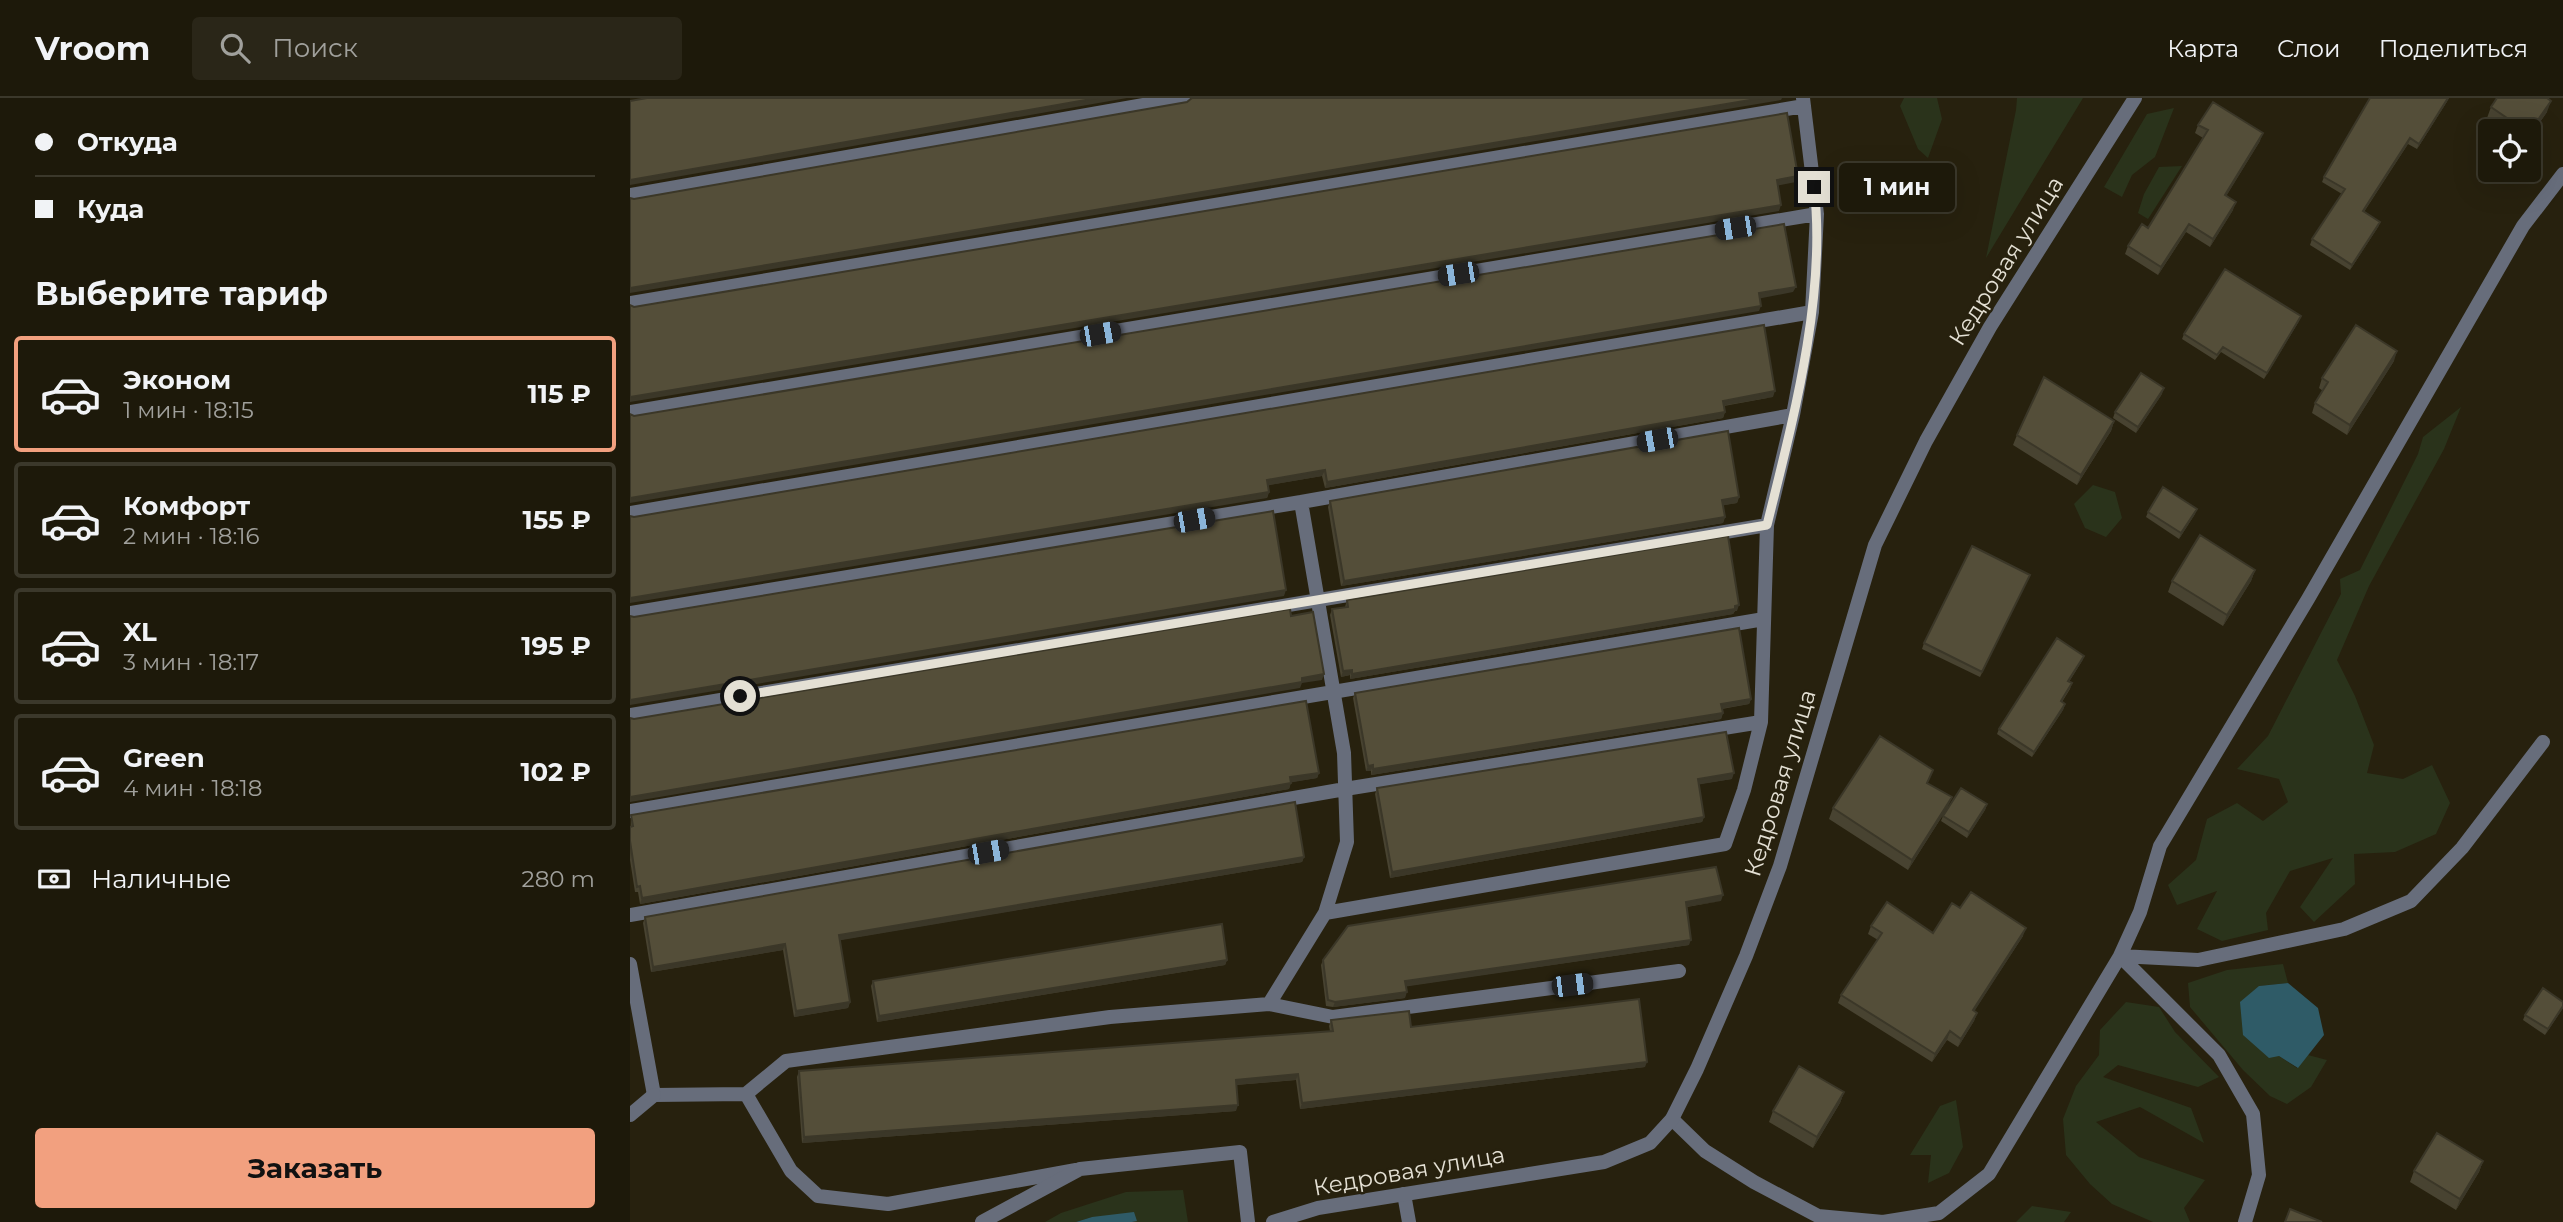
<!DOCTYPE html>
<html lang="ru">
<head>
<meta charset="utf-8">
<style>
	body { margin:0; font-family:Montserrat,sans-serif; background:#2a2618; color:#f1f3f6; height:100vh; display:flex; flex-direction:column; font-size:26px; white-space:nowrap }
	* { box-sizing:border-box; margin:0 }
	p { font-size:23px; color:#a0a09c }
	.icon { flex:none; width:38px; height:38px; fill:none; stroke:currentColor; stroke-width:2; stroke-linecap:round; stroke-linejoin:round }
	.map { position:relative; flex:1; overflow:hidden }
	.side { display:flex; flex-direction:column; background:#1d190a; width:630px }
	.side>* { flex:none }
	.guide { display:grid; align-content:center; height:154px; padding:0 35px; background:#1d190a }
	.tools { position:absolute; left:1848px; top:21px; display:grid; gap:14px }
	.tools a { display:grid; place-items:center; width:63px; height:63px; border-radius:7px; background:#1d190a; box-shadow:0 7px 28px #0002,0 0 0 2px #3b382b; font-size:35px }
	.end { position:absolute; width:32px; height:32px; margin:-16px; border:9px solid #e4e0d4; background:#111; box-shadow:0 0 0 4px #111 }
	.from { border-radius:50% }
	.bubble { position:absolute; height:49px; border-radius:7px; background:#1d190a; box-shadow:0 7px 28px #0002,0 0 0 2px #3b382b; font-size:23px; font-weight:700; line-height:49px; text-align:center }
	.car { position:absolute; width:21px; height:42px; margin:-21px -10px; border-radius:9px; box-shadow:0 0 5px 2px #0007; background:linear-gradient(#222 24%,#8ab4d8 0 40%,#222 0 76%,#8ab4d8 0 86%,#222 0) }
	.guide b { display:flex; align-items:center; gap:24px; height:66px; font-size:26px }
	.guide b+b { border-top:2px solid #3b382b }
	.guide i { width:18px; height:18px; background:#f1f3f6 }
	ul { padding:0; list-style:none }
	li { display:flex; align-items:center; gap:21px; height:116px; margin:0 14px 10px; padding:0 21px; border:4px solid #3b382b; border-radius:7px }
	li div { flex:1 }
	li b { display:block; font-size:26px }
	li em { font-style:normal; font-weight:700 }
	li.selected { border-color:#f2a07f }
	li>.icon { width:63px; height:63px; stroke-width:1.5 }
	h2 { padding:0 35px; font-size:32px; line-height:84px }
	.pay { display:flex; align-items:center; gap:18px; height:77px; padding:0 35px; font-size:26px }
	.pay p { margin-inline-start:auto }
	.action { display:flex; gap:14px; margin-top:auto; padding:14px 35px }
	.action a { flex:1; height:80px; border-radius:7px; background:#f2a07f; color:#111; font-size:28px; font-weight:700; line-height:80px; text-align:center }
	header { display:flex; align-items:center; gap:42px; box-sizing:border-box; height:98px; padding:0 35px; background:#1d190a; border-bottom:2px solid #3b382b }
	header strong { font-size:33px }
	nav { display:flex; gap:38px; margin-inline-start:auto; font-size:24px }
	.search { width:490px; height:63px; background:#2a2618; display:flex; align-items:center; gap:18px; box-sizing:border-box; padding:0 24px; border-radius:7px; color:#a0a09c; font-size:26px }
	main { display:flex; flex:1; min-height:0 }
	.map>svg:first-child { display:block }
</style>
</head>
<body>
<header>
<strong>Vroom</strong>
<div class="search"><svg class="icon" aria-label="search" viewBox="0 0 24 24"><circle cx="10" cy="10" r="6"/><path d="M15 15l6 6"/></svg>Поиск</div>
<nav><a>Карта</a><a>Слои</a><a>Поделиться</a></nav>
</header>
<main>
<section class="side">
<div class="guide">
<b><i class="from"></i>Откуда</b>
<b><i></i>Куда</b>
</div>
<h2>Выберите тариф</h2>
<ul>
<li class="selected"><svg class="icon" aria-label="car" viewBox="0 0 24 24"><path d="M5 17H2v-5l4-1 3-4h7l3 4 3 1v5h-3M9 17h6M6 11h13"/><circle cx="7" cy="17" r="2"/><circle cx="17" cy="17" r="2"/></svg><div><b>Эконом</b><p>1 мин · 18:15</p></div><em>115 ₽</em></li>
<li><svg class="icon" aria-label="car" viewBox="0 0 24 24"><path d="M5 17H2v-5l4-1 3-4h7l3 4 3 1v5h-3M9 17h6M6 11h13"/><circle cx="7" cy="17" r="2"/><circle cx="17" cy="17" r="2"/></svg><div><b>Комфорт</b><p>2 мин · 18:16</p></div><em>155 ₽</em></li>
<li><svg class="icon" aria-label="car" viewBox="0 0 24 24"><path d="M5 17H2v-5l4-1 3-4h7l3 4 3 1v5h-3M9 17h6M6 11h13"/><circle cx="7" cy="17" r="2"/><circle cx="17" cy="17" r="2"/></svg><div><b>XL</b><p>3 мин · 18:17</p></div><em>195 ₽</em></li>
<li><svg class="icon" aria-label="car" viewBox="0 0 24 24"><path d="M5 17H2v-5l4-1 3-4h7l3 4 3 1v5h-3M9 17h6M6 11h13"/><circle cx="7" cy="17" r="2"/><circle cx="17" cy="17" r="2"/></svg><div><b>Green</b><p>4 мин · 18:18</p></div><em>102 ₽</em></li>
</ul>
<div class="pay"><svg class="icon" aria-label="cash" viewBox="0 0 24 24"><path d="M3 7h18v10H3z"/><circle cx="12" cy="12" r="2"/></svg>Наличные<p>280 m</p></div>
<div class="action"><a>Заказать</a></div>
</section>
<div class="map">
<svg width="1933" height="1124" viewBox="0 0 1933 1124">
	<rect width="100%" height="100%" fill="#27210e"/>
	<!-- green -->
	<path fill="#2a331b" d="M1274,0H1307L1312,21L1298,60L1288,51L1270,8Z
		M1387,0H1453L1356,160L1386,12Z
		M1544,10L1525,59L1502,77L1492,99L1474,89L1517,16Z
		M1552,68L1518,121L1508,115L1514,96L1529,69Z
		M1831,309L1814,351L1739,488L1707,562L1725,598L1744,647L1737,675L1773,681L1802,667L1820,705L1806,736L1765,754L1724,756L1725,786L1684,824L1670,809L1703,760L1660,773L1636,815L1638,832L1592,843L1567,831L1587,793L1547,807L1538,787L1566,762L1577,721L1607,705L1633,723L1658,704L1649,681L1607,671L1638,638L1711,496L1710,481L1730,472L1788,356L1793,339Z
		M1463,387L1485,394L1492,420L1476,439L1455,430L1444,406Z
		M1653,866L1658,885L1629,888L1649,958L1667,970L1678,957L1697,962L1681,989L1657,1006L1640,998L1613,972L1560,909L1558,885L1597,872Z
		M1496,904L1529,909L1545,934L1589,979L1568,989L1488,967L1473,979L1561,1010L1574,1045L1510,1009L1466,1024L1509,1059L1575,1082L1554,1110L1560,1124H1523L1482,1106L1460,1086L1436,1057L1433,1021L1446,988L1469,957L1470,932Z
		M1326,1002L1333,1049L1319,1075L1298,1085L1301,1057H1280L1310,1008Z
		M553,1092L558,1124H502L507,1122L462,1119L446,1124H415L431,1115L496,1094Z
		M1402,1108L1441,1114L1434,1124H1386Z"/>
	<!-- water -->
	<path fill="#2f5b67" d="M1658,885L1688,910L1694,937L1668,970L1649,958L1639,960L1613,937L1610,904L1629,888Z
		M504,1114L507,1123L502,1124H446L462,1119Z"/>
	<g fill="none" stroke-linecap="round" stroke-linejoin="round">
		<!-- service -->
		<path stroke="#676d7b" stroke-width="14" d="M0,97L553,0
			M0,205L1174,8
			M0,314L1187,116
			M0,415L1182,214
			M0,515L671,404L1163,317
			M0,617L1137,427
			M0,713L1134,521
			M695,815L1095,746L1114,692L1131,624L1137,427L1163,317L1182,214L1187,116L1173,0
			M0,817L715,691L1131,624
			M1490,858L1568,862L1714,831L1781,803L1832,750L1913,644
			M1490,858L1589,957L1623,1016L1629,1077L1615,1124
			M0,866L24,997L116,996L156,963L480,919L639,906L703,919L1049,873
			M639,906L695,815L717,744L714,655L671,404
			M116,996L161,1073L188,1098L258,1106L446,1072
			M1042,1021L1075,1053L1124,1084L1188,1118L1253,1124L1309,1115L1359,1076L1490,858L1510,814L1530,748L1678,501L1893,128L1933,76
			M774,1096L779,1124"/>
		<!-- minor -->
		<path stroke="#676d7b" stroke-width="14" d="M0,1017L24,997
			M352,1124L450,1071L610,1054L618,1124
			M643,1124L688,1110L974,1064L1020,1045L1042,1021L1067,971L1116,858L1150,768L1245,447L1296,343L1360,229L1505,0"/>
	</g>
	<!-- wall -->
	<path fill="#484331" d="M1818,2L1787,51L1778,46L1734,114L1750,124L1748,129L1720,172L1680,147L1682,141L1712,96L1692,84L1694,79Z
		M1861,9L1917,14L1899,40V33H1877L1857,20Z
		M1568,27L1630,43L1596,98L1603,112L1580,149L1556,134L1528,177L1495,156L1498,148L1518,130L1573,40L1565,35Z
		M1669,223L1634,281L1591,254L1585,262L1552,241L1554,236Z
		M1764,263L1717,337L1682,315L1685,305L1693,293L1689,290L1692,280Z
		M1532,296L1506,335L1483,320L1485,314Z
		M1143,299L1094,308L1095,314L1093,320L695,390L692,378L638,387L639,394L637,400L4,419Z
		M1484,323L1481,333L1447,387L1383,347L1387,337Z
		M1109,399L1107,405L1093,407L1095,419L1093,425L711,488L698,409L700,403Z
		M1518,414L1565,416L1549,441L1516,419Z
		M1625,472L1621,483L1593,528L1538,494L1542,483Z
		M1400,477L1350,579L1292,551L1294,545Z
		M717,502L1107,513H1105L1103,516L720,581V577L711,579L700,517L702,511L715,509Z
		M1454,558L1452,563L1439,584L1442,585L1440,591L1432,604L1435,606L1433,612L1402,659L1367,636L1369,631Z
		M725,595L1121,601L1119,606L1092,611L1093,615L1091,621L741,677V673H736L723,600Z
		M689,675L687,680L661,684L659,691L10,806L8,794H5L0,762L1,717Z
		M1102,681L1069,686L1074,719L1072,724L760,780L745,696L747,690Z
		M1298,685L1318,709L1278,772L1199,721L1203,710Z
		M1357,706L1355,712L1337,740L1311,723L1313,718Z
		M674,759L672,764L209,842L220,904L218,910L164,919L153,852L21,874L13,825L15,819Z
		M1091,803L1057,809L1059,847L776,888L775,900L703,909L696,908L691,867L693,862Z
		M1330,810L1393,838L1344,913L1347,915L1344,923L1328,949L1317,942L1302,964L1208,905L1211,897L1248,842L1238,836L1241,828L1303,835Z
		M597,862L595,867L247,924L241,888L243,883Z
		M1933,910L1915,937L1893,922L1895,917Z
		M701,922L781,929L1015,969L670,1011L666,982L606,987V1013L172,1045L167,979L169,973L700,933L699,928Z
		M1214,994L1210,1005L1183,1050L1139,1024L1143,1013Z
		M1853,1063L1849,1074L1826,1112L1780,1084L1784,1073Z"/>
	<!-- shaded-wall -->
	<path fill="#3b3728" d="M467,0H497L0,87V82Z
		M1132,0H1152L1151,2L0,195V190Z
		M1818,0H1819L1818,2L1787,51L1789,46Z
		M1921,3L1917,14L1899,40V35Z
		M1633,35L1630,43L1592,105L1595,97Z
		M1780,40L1778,46L1730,119L1733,113Z
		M1168,78L1166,84L1145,88L1147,82Z
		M1606,104L1603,112L1580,149L1583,141Z
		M1151,107L1149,113L0,304V299Z
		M1750,124L1748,129L1720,172L1722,167Z
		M1559,126L1556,134L1528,177L1531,169Z
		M1166,189L1163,194L1127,201L1129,195Z
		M1131,208L1129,213L0,405V400Z
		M1671,218L1669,223L1634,281L1637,275Z
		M1767,253L1764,263L1717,337L1720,327Z
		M1534,290L1532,296L1506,335L1508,329Z
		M1145,293L1143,299L1091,308L1093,303Z
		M1095,314L1093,320L695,390L697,384Z
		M1484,323L1481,333L1447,387L1451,377Z
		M695,372L692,378L635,388L637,382Z
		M639,394L637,400L0,505V500Z
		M1109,399L1107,405L1090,408L1092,402Z
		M1567,411L1565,416L1549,441L1551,435Z
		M1095,419L1093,425L711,488L714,483Z
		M1625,472L1621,483L1593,528L1597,517Z
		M656,492L654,498L0,607V602Z
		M1109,507L1107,513H1105L1103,516L720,581L722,576Z
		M1454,558L1452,563L1436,588L1438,583Z
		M722,572L720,577L711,579L713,573Z
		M694,576L692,582L672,585L670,590L0,704V699Z
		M1121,601L1119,606L1089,611L1091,606Z
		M1435,606L1433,612L1402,659L1404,654Z
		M1093,615L1091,621L741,677L743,671Z
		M743,667L741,673H736L738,668Z
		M689,675L687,680L658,685L660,679Z
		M1104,675L1102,681L1066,687L1068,681Z
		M661,685L659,691L10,806L12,800Z
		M1322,699L1318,709L1278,772L1282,762Z
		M1357,706L1355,712L1337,740L1339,734Z
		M1074,719L1072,724L760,780L762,774Z
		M674,759L672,764L206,843L209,837Z
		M1093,797L1091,803L1054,809L1056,804Z
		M1396,830L1393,838L1340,920L1343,912Z
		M1061,842L1059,847L773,889L775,883Z
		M155,846L153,852L21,874L23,869Z
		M597,862L595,867L247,924L249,918Z
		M777,894L775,900L703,909L705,904Z
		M220,904L218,910L164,919L166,913Z
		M1933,908V910L1915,937L1918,931Z
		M1347,915L1344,923L1328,949L1331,941Z
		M1320,933L1317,942L1302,964L1305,956Z
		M1017,964L1015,969L670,1011L672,1005Z
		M668,976L666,982L604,987L606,982Z
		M1214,994L1210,1005L1183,1050L1187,1039Z
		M608,1007L606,1013L172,1045L174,1039Z
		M1853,1063L1849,1074L1826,1112L1830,1101Z"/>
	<!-- building -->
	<path fill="#544e39" stroke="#3b3728" stroke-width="2" d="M17,0H467L0,82V3Z
		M562,0H1132L0,190V100L4,101L557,4Z
		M1740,0H1818L1789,46L1780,40L1733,113L1750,124L1722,167L1682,141L1715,91L1694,79Z
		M1867,0H1917L1921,3L1899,35L1861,9Z
		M1583,4L1633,35L1595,97L1606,104L1583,141L1559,126L1531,169L1498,148L1512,126L1518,130L1578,32L1568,27Z
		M1157,15L1168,78L1147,82L1151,107L0,299V207L4,209Z
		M1154,126L1166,189L1129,195L1131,208L0,400V316L4,318Z
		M1595,171L1671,218L1637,275L1593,249L1587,257L1554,236Z
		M1134,227L1145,293L1093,303L1095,314L697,384L695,372L637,382L639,394L0,500V418L4,419Z
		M1726,227L1767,253L1720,327L1685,305L1698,284L1692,280Z
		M1511,275L1534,290L1508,329L1485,314Z
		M1414,279L1484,323L1451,377L1387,337Z
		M1098,333L1109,399L1092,402L1095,419L714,483L700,403Z
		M1533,389L1567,411L1551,435L1518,414Z
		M643,413L656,492L0,602V518L4,519Z
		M1570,437L1625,472L1597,517L1542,483Z
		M1098,438L1109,507L1105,508V511L722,576V572L713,573L702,511L718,509L717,502Z
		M1342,448L1400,477L1352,574L1294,545Z
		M660,511L661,518L683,514L694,576L672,580V584L0,699V620L4,621Z
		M1109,530L1121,601L1091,606L1093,615L743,671V667L738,668L725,595Z
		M1427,540L1454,558L1438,583L1442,585L1431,603L1435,606L1404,654L1369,631Z
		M676,603L689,675L660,679L661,685L12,800L10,788L7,789L0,743V729L3,728L1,717Z
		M1096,634L1104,675L1068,681L1074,719L762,774L747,690Z
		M1250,638L1303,672L1297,685L1322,699L1282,762L1203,710Z
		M1331,690L1357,706L1339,734L1313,718Z
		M665,704L674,759L209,837L220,904L166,913L155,846L23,869L15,819Z
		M1086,769L1093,797L1056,804L1061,842L775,883L777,894L705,904L698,902L693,862L718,828Z
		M1341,794L1396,830L1343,912L1347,915L1331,941L1320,933L1305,956L1211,897L1252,835L1241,828L1257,804L1303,835L1322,805L1330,810Z
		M592,826L597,862L249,918L243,883Z
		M1913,890L1933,904V908L1918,931L1895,917Z
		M1009,901L1017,964L672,1005L668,976L606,982L608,1007L174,1039L169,973L703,933L701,922L779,913L781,929Z
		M1169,968L1214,994L1187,1039L1143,1013Z
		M1807,1035L1853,1063L1830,1101L1784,1073Z
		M1660,1111L1692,1124H1655Z"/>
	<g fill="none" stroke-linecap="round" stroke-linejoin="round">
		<!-- route -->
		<path stroke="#e4e0d4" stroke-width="9" d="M110,598L1137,427C1163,322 1197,197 1184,89"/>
	</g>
	<g text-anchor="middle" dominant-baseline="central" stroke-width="5" stroke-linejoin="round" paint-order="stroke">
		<!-- street labels -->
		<g font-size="23" fill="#e4e0d4" stroke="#27210e">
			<text transform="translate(1376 163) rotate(-58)">Кедровая улица</text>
			<text transform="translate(1150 685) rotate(-73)">Кедровая улица</text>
			<text transform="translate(779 1073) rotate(-10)">Кедровая улица</text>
		</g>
	</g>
</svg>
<div class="tools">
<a><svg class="icon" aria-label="locate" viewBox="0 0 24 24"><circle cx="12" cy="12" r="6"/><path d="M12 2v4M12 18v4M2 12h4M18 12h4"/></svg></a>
</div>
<i class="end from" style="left:110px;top:598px"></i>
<i class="end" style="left:1184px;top:89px"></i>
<div class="bubble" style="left:1209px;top:65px;width:116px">1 мин</div>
<i class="car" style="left:1105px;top:130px;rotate:261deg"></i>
<i class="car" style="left:828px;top:176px;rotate:261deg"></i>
<i class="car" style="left:470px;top:236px;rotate:80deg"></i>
<i class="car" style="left:1027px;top:342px;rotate:260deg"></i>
<i class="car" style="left:564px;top:422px;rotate:80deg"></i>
<i class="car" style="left:358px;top:754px;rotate:80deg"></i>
<i class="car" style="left:942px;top:887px;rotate:83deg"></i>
</div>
</main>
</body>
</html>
